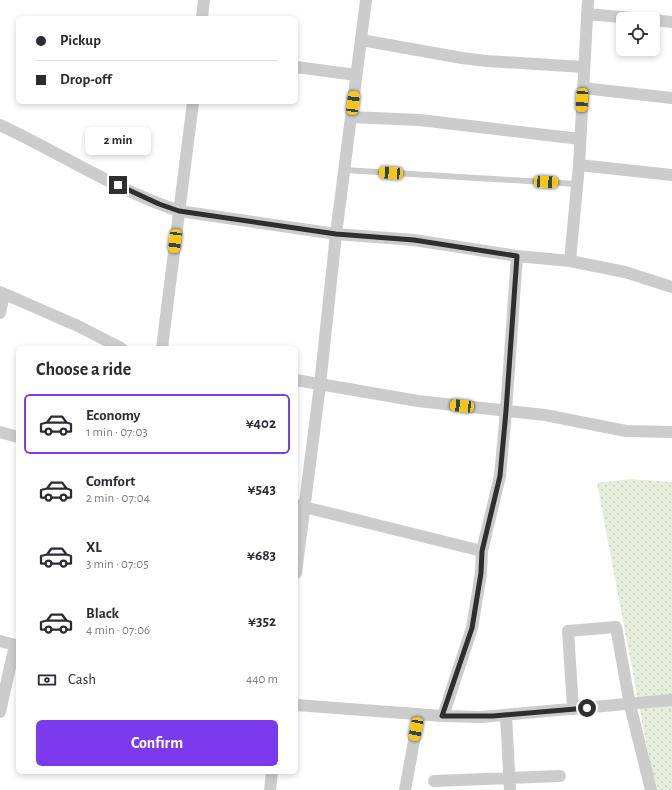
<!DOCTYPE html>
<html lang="en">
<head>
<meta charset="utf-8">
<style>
	body { margin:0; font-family:"Alegreya Sans",sans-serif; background:#f2f2f3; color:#2b2b33; height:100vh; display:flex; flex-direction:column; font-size:15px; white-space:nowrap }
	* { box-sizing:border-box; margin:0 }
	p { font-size:13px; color:#7c7c81 }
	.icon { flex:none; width:22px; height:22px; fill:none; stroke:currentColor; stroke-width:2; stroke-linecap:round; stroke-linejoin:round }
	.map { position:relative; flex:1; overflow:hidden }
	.panel { position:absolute; left:16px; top:346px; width:282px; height:428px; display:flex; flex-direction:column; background:#fff; border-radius:6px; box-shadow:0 2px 6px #0003 }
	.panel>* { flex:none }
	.banner { position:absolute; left:16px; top:16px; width:282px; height:88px; border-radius:6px; box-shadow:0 2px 6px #0003; display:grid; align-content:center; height:88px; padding:0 20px; background:#fff }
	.buttons { position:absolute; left:616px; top:12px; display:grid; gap:8px }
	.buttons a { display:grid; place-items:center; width:44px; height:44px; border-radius:6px; background:#fff; box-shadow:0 2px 6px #0003; font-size:20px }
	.end { position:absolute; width:18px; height:18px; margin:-9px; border:5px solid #2f2f2f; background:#fff; box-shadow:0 0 0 2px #fff }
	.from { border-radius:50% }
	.bubble { position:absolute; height:28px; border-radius:6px; background:#fff; box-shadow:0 2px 6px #0003; font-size:13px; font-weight:700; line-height:28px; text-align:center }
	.car { position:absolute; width:12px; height:24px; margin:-12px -6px; border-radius:5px; box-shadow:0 0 3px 1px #0007; background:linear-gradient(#f5c518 24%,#345 0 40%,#f5c518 0 76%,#345 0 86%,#f5c518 0) }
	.banner b { display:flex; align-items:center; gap:14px; height:38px; font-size:15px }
	.banner b+b { border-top:1px solid #e1e1e2 }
	.banner i { width:10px; height:10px; background:#2b2b33 }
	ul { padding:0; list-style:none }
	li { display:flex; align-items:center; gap:12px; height:60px; margin:0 8px 6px; padding:0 12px; border:2px solid transparent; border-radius:6px }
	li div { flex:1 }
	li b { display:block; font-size:15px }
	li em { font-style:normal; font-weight:700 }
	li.current { border-color:#7c3aed }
	li>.icon { width:36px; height:36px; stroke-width:1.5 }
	h2 { padding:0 20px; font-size:18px; line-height:48px }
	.pay { display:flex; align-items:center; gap:10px; height:44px; padding:0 20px; font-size:15px }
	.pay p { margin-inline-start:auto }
	.button { display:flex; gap:8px; margin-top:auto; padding:8px 20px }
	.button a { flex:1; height:46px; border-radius:6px; background:#7c3aed; color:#fff; font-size:16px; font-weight:700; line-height:46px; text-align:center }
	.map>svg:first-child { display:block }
</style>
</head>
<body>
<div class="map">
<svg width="672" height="790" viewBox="0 0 672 790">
	<defs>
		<pattern id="green-dots" width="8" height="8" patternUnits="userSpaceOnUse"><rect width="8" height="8" fill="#e5eddb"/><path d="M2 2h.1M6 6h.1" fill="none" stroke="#c5ccbc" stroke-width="1.8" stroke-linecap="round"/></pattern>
	</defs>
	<rect width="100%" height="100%" fill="#fff"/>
	<!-- green -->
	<path fill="url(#green-dots)" d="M630,479L672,482V790H655L597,483Z"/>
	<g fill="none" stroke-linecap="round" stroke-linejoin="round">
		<!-- lane -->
		<path stroke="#ccc" stroke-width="6" d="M344,170L577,184"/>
		<!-- street -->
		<path stroke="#ccc" stroke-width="12" d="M587,14L645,19
			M202,18L204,0
			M653,20L672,22
			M361,40L462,58L487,61L584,67
			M296,67L356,75
			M583,88L672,98
			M351,117L420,120L580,139
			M0,125C60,153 116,190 179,211L336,234L414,240L517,256L570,261L625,272L672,287
			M579,165L672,175
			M570,261L579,165L588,0
			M0,292L78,326L121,348
			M0,313L4,294
			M162,348L193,102
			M296,380L418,401L545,415L626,431L672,432
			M0,432L18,437
			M296,505L482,551
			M296,573L320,385L336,234L366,0
			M0,641L15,645L0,712
			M296,705L443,716L481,717L672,700
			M573,709L568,631L616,627L630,705L651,790
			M506,715L510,790
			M443,716L472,628L481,573L482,551L500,476L506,411L517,256
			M434,781L560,776
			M270,790L272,772
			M405,790L419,714"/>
	</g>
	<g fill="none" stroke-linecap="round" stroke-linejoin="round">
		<!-- route -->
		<path stroke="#2f2f2f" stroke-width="5" d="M118,185L159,204L179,211L336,234L414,240L517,256L506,411L500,476L482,551L481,573L472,628L442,716H493L587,708"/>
	</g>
</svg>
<div class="buttons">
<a><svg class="icon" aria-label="locate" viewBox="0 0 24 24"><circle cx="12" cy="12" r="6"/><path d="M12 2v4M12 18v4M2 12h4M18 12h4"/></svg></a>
</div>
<i class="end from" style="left:587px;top:708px"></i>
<i class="end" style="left:118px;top:185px"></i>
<div class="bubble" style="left:85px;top:127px;width:66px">2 min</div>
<i class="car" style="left:582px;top:100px;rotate:183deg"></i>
<i class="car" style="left:353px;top:103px;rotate:7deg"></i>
<i class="car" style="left:391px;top:173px;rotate:274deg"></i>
<i class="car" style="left:546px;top:182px;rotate:93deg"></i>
<i class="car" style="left:175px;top:241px;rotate:187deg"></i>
<i class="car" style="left:462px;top:406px;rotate:276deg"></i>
<i class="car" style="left:416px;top:729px;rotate:191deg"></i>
<div class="banner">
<b><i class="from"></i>Pickup</b>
<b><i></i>Drop-off</b>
</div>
<section class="panel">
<h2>Choose a ride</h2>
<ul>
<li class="current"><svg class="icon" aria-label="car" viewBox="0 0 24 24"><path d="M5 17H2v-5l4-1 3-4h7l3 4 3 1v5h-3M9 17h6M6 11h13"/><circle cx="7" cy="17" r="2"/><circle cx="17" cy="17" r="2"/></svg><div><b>Economy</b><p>1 min · 07:03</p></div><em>¥402</em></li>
<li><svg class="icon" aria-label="car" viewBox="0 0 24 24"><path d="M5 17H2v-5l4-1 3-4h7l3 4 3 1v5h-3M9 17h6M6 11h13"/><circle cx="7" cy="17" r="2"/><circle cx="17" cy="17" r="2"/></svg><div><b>Comfort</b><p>2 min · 07:04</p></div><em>¥543</em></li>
<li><svg class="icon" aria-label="car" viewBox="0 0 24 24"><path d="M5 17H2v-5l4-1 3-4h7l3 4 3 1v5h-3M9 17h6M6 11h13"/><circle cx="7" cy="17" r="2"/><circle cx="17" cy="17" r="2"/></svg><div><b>XL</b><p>3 min · 07:05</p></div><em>¥683</em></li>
<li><svg class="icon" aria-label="car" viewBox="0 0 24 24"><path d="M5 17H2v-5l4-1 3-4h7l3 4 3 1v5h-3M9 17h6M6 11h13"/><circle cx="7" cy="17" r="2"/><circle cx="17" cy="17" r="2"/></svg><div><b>Black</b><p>4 min · 07:06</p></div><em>¥352</em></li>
</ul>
<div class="pay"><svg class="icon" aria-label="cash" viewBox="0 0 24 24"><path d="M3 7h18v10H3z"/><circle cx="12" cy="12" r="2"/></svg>Cash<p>440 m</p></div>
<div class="button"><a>Confirm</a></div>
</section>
</div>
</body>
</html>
